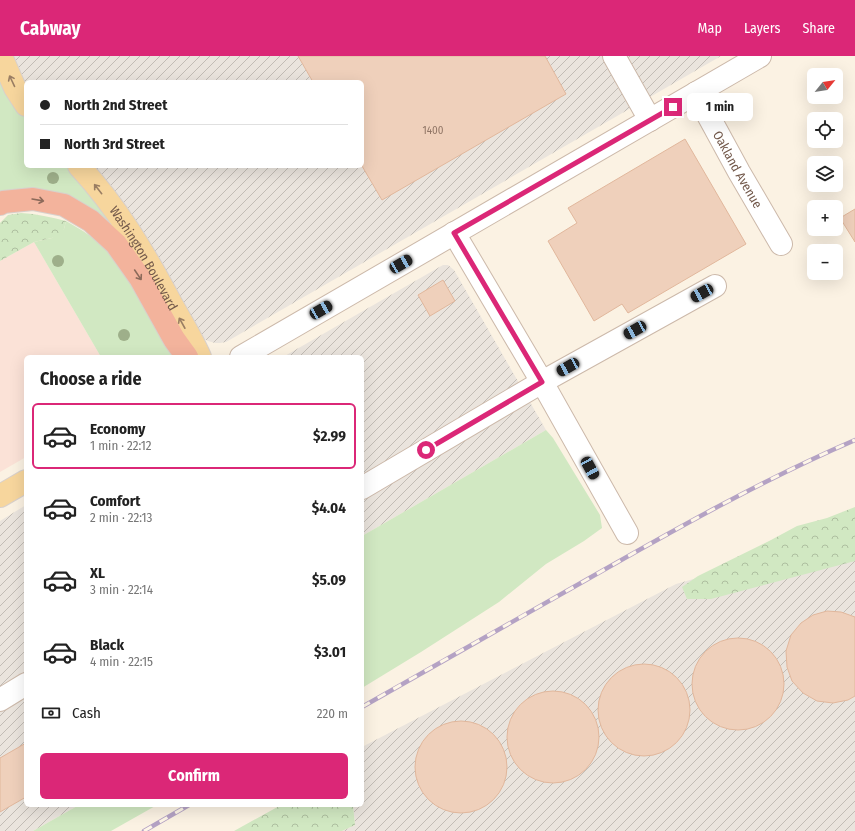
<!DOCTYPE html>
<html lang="en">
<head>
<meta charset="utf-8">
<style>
	body { margin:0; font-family:"Fira Sans Condensed",sans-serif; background:#f6f6f6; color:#222; height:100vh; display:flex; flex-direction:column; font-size:15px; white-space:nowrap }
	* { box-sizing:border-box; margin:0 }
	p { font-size:13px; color:#767676 }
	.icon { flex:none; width:22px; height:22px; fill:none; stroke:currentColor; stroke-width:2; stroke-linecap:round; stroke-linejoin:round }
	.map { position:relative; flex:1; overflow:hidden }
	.panel { position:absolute; left:24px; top:299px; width:340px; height:452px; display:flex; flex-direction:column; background:#fff; border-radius:6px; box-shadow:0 4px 16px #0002 }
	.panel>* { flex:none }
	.guide { position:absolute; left:24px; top:24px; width:340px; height:88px; border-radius:6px; box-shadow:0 4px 16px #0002; display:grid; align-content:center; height:88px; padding:0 16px; background:#fff }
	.needle { width:26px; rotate:60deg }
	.controls { position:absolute; left:807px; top:12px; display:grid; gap:8px }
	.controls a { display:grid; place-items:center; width:36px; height:36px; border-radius:6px; background:#fff; box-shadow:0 4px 16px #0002; font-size:20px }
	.end { position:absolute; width:18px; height:18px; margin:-9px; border:5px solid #db2777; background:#fff; box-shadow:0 0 0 2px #fff }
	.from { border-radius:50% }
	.bubble { position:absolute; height:28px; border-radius:6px; background:#fff; box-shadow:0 4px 16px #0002; font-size:13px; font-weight:700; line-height:28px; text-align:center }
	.car { position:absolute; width:12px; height:24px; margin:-12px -6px; border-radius:5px; box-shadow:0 0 3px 1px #0007; background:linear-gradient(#222 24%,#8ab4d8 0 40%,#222 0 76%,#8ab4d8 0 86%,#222 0) }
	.guide b { display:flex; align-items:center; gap:14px; height:38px; font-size:15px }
	.guide b+b { border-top:1px solid #e0e0e0 }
	.guide i { width:10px; height:10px; background:#222 }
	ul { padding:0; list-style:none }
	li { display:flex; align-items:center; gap:12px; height:66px; margin:0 8px 6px; padding:0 8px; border:2px solid transparent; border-radius:6px }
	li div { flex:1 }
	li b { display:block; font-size:15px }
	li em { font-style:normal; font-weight:700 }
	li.active { border-color:#db2777 }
	li>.icon { width:36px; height:36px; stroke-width:1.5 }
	h2 { padding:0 16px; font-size:18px; line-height:48px }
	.pay { display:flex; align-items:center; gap:10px; height:44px; padding:0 16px; font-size:15px }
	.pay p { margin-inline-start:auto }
	.primary-button { display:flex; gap:8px; margin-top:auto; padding:8px 16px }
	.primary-button a { flex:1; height:46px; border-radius:6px; background:#db2777; color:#fff; font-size:16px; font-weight:700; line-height:46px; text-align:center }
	header { display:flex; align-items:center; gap:24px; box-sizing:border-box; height:56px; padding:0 20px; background:#db2777; color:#fff }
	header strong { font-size:19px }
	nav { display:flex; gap:22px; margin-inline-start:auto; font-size:14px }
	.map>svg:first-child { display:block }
</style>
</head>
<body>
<header>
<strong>Cabway</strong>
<nav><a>Map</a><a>Layers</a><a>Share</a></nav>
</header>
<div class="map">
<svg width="855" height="775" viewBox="0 0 855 775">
	<defs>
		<pattern id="industrial-furrows" width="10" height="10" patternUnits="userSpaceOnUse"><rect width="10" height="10" fill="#eae4dd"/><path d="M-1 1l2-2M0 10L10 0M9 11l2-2" fill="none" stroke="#c2bcb5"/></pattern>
		<pattern id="forest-crowns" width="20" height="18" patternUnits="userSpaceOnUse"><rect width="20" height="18" fill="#d1e8c2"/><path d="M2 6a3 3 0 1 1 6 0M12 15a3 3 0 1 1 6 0" fill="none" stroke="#aebfa0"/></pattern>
	</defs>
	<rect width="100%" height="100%" fill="#fbf2e3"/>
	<!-- commercial -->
	<path fill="#fbe2d7" d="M34,186L101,301H26V401L0,416V205Z"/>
	<!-- industrial -->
	<path fill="url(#industrial-furrows)" d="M12,0H721L226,286L220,287H215L208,285L202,282L88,110H362V26H26V31Z
		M443,209H448L454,214L546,374L362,480V301H283Z
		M26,449V749H79L33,775H0V465Z
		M855,477V775H342L355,769L353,749H362V691L676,528Z"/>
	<!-- grass -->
	<path fill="#d1e8c2" d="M0,20L14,48L26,63V110H68L87,131L124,179L100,164L0,142Z
		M66,165L83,175L100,187L114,199L124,213L170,293L172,301H101L34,186L52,182L64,173Z
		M546,374L553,382L600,459L602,472L584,485L546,508L499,546L421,596L362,632V480Z
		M79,749H157L111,775H33Z"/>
	<!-- forest -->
	<path fill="url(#forest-crowns)" d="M21,157C37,158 51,161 66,165L64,173L60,179L52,182L34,186L0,205V167L8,159Z
		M855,451V505L711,543H687L682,531L698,520L771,484L797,470L827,462Z
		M281,749H353L355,769L342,775H234Z"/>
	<!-- building -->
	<path fill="#efd0bb" stroke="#e1b79c" d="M298,0H545L566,38L382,144L362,110V26H313Z
		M685,83L746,188L628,257L622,248L594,265L548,185L577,167L568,152Z
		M855,153V186L840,162Z
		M443,224L455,245L430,260L418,239Z
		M827,555L841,556L855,561V640L848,644L833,647L817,645L803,637L792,625L787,611L786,595L791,579L801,567L813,559Z
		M692 628a46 46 0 1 1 92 0a46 46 0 1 1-92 0Z
		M598 654a46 46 0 1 1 92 0a46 46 0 1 1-92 0Z
		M507 681a46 46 0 1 1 92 0a46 46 0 1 1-92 0Z
		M415 711a46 46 0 1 1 92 0a46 46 0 1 1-92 0Z
		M26,687V741L0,756V702Z"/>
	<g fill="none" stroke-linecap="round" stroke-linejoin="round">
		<!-- minor casing -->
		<g stroke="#ccb9aa" stroke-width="24">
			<g id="minor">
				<path d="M614,0L650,64"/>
				<path id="s1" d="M696,37L739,116L781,188"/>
				<path d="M454,177L542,326L627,477"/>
				<path d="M241,301L760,0"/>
				<path d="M362,432L542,326L715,230"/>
				<path d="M0,644L26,628"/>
			</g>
		</g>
		<!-- major casing -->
		<g stroke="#d8d0cc" stroke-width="24">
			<g id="major">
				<path d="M1,0L15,32L26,49"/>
				<path id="s2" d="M79,110C117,151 145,198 171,247C181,265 192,282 200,301"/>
				<path d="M0,440L26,425"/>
			</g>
		</g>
		<!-- highway casing -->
		<g stroke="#d8d0cc" stroke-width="24">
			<path id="highway" d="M0,148L3,146L33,143L64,149L91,165L116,188L140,222L174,283L187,301"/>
		</g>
		<!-- minor -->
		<use href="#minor" stroke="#fff" stroke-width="22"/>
		<!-- major -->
		<use href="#major" stroke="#f7d69d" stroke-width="22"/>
		<!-- highway -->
		<use href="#highway" stroke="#f3b39c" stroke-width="22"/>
		<!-- rail casing -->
		<g stroke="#b4a2c4" stroke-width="4.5">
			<path id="rail" d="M362,651C437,608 512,566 586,524C674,474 762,424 855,384
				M144,775L189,749"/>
		</g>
		<!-- rail -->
		<use href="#rail" stroke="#fef6e8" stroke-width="3" stroke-dasharray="9" stroke-linecap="butt"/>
	</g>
	<!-- trees -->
	<g fill="#9eaf8a">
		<circle cx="53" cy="122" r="6"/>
		<circle cx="58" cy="205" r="6"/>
		<circle cx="124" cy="279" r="6"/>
	</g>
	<!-- one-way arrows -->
	<defs><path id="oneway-shaft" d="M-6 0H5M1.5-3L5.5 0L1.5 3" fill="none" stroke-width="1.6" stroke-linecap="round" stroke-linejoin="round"/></defs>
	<g stroke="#9a7e63">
		<use href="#oneway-shaft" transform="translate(12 25) rotate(-115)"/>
		<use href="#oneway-shaft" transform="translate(98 133) rotate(-128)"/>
		<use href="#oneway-shaft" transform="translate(182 267) rotate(-119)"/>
	</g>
	<g stroke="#8c6a5a">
		<use href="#oneway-shaft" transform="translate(38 144) rotate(10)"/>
		<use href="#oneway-shaft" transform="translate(138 219) rotate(56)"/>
	</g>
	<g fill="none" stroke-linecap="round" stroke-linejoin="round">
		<!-- route -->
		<path stroke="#db2777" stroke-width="5" d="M426,394L542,326L454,177L673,51"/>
	</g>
	<g text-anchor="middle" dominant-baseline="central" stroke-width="3" stroke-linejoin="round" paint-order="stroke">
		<!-- number labels -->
		<g font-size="11" fill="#917666">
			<text x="433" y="74">1400</text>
		</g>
		<!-- street labels -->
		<g font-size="13" fill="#72584a" stroke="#fef6e8">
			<text stroke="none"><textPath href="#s1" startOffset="87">Oakland Avenue</textPath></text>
			<text stroke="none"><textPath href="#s2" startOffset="113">Washington Boulevard</textPath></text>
		</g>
	</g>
</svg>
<div class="controls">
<a><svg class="needle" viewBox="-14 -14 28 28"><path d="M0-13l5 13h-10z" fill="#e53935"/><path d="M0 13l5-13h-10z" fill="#767676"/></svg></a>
<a><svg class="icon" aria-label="locate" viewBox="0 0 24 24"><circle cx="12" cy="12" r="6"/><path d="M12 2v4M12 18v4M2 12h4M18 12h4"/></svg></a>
<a><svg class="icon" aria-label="layers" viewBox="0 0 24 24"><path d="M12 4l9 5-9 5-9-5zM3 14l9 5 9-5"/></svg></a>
<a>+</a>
<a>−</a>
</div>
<i class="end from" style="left:426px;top:394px"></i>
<i class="end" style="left:673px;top:51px"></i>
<div class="bubble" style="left:687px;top:37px;width:66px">1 min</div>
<i class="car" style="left:401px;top:208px;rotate:60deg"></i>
<i class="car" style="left:702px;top:237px;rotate:241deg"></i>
<i class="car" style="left:321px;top:254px;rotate:60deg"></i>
<i class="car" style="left:635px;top:274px;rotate:241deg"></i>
<i class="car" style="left:568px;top:311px;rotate:241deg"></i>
<i class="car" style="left:590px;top:412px;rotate:151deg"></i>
<div class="guide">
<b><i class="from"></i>North 2nd Street</b>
<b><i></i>North 3rd Street</b>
</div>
<section class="panel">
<h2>Choose a ride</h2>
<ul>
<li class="active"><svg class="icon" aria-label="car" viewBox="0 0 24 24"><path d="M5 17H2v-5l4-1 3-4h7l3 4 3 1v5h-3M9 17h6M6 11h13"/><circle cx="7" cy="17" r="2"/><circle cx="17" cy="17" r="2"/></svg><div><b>Economy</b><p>1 min · 22:12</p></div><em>$2.99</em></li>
<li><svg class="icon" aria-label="car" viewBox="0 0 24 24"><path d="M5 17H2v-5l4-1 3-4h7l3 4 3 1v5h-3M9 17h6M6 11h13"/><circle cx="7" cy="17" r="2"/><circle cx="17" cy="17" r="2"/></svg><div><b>Comfort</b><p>2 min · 22:13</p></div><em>$4.04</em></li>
<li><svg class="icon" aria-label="car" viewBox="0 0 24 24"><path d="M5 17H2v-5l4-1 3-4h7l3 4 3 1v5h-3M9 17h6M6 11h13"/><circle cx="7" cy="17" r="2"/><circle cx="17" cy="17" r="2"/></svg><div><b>XL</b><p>3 min · 22:14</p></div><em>$5.09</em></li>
<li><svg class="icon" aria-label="car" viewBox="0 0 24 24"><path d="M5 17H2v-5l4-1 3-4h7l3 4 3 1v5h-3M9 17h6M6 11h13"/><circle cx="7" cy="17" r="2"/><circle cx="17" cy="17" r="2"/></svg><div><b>Black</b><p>4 min · 22:15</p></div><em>$3.01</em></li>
</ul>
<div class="pay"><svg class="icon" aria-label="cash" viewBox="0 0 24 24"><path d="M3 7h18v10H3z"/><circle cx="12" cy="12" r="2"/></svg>Cash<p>220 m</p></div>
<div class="primary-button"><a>Confirm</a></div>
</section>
</div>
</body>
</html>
